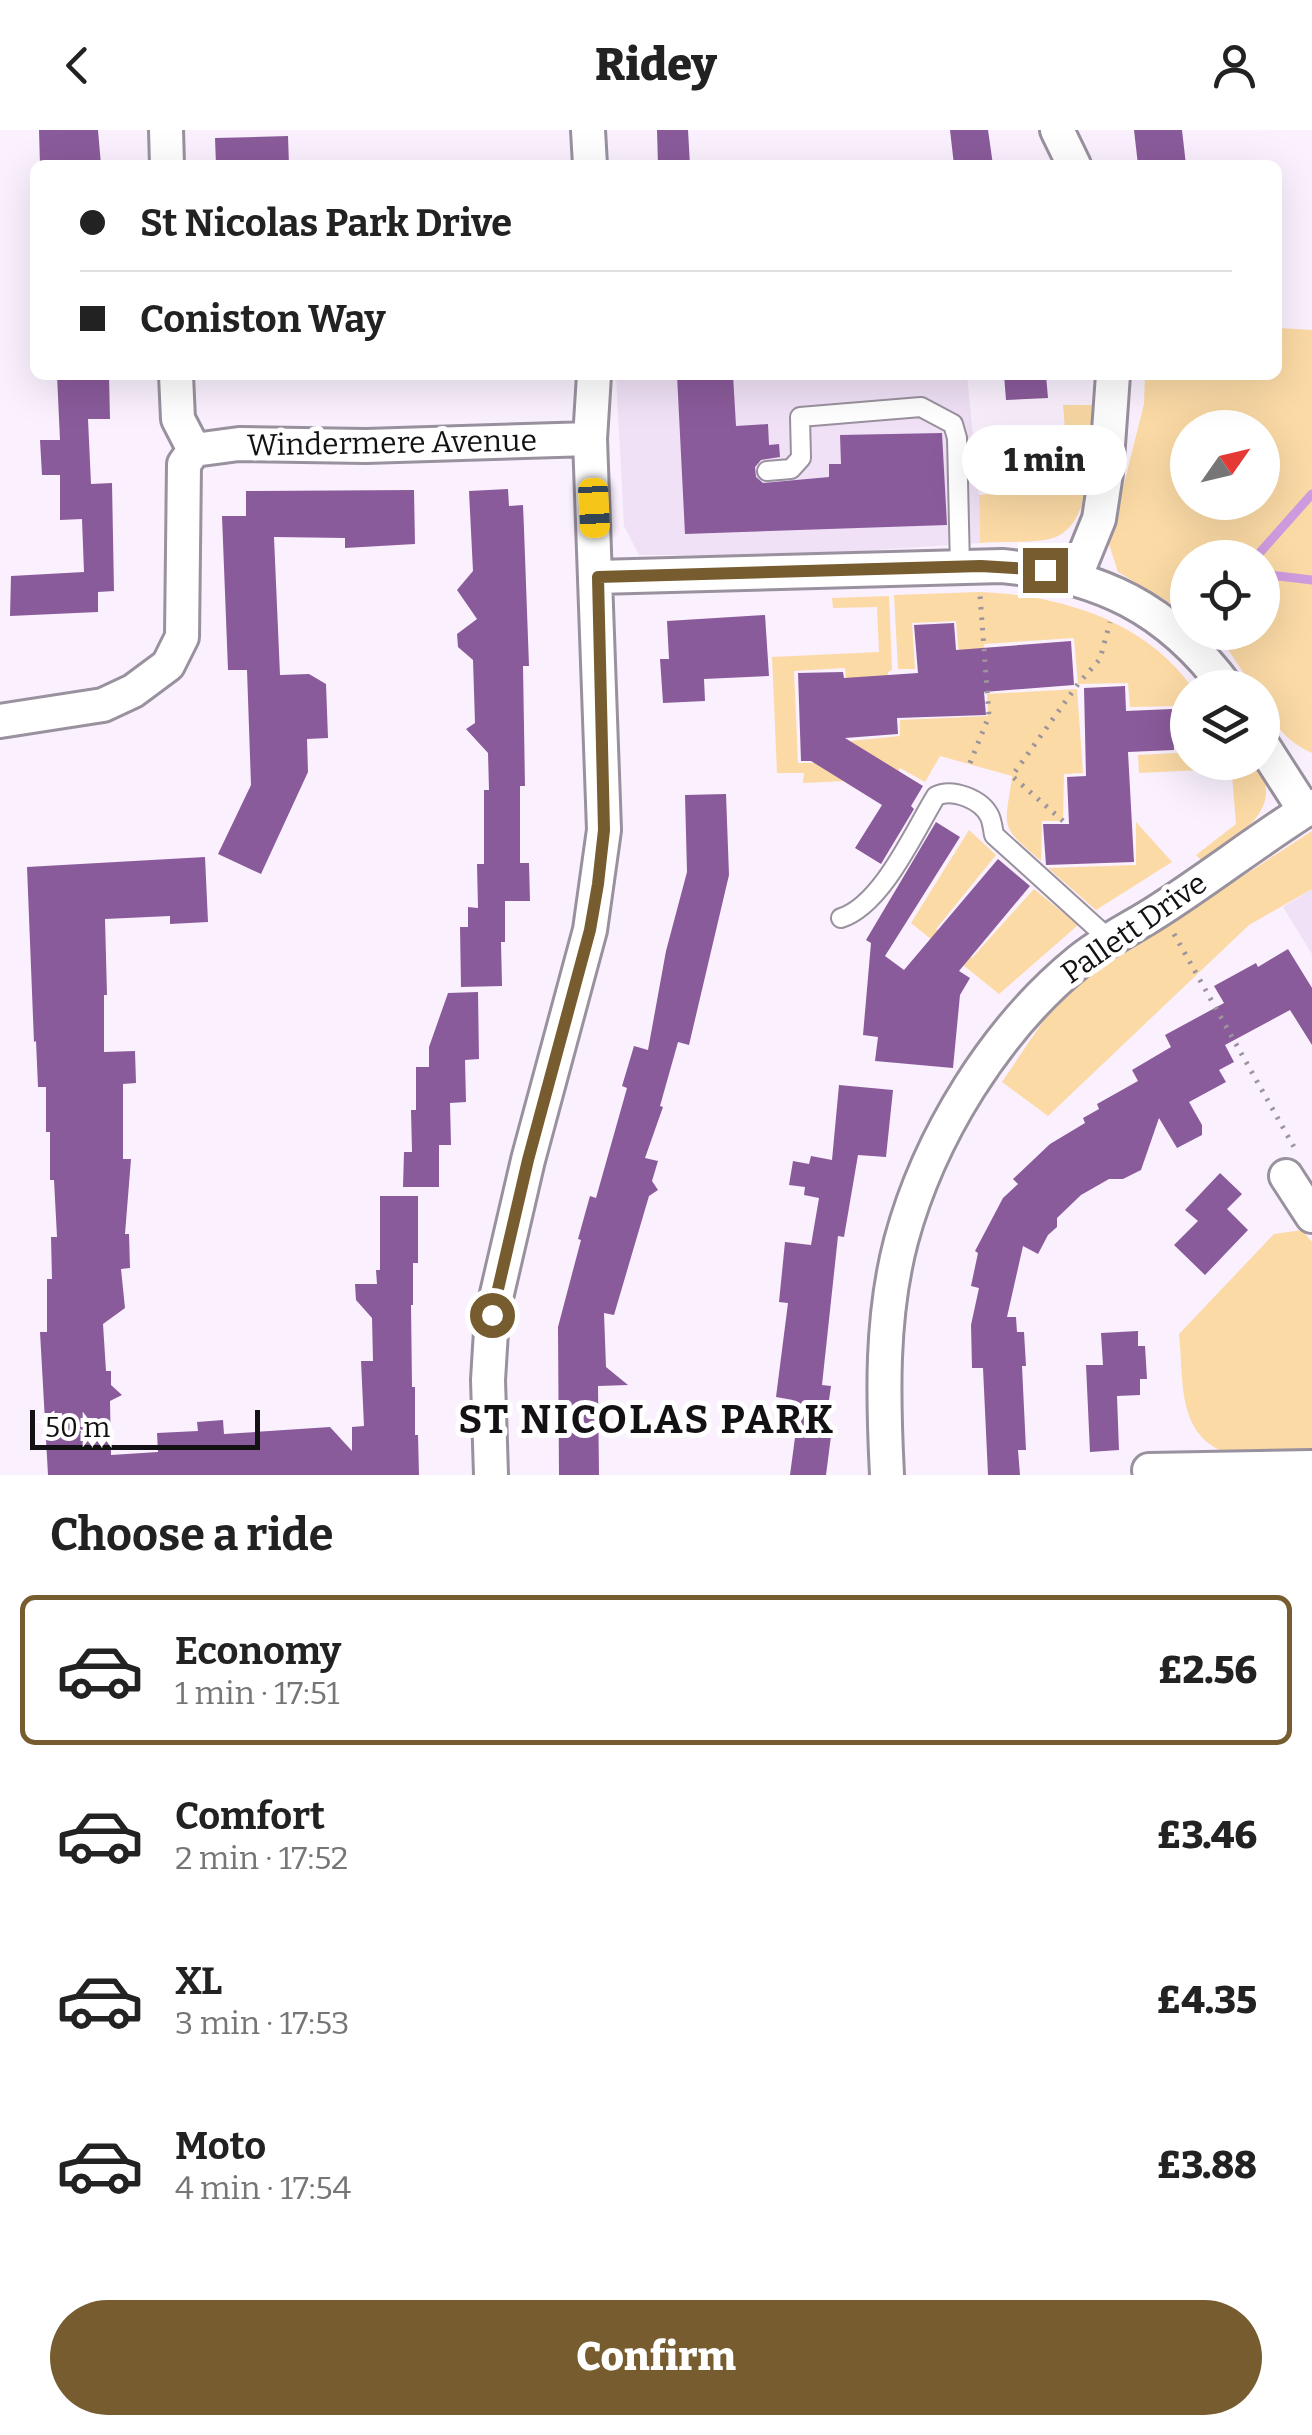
<!DOCTYPE html>
<html lang="en">
<head>
<meta charset="utf-8">
<style>
	body { margin:0; font-family:Bitter,serif; background:#f2f2f2; color:#222; height:100vh; display:flex; flex-direction:column; font-size:38px; white-space:nowrap }
	* { box-sizing:border-box; margin:0 }
	p { font-size:32px; color:#767676 }
	.icon { flex:none; width:55px; height:55px; fill:none; stroke:currentColor; stroke-width:2; stroke-linecap:round; stroke-linejoin:round }
	.map { position:relative; height:1345px; overflow:hidden }
	.sheet { display:flex; flex-direction:column; background:#fff; flex:1 }
	.sheet>* { flex:none }
	.banner { position:absolute; left:30px; top:30px; width:1252px; height:220px; border-radius:15px; box-shadow:0 10px 40px #0002; display:grid; align-content:center; height:220px; padding:0 50px; background:#fff }
	.needle { width:65px; rotate:56deg }
	.controls { position:absolute; left:1170px; top:280px; display:grid; gap:20px }
	.controls a { display:grid; place-items:center; width:110px; height:110px; border-radius:50%; background:#fff; box-shadow:0 10px 40px #0002; font-size:50px }
	.scale { position:absolute; left:30px; bottom:25px; width:230px; box-sizing:border-box; padding-left:10px; border:5px solid #141115; border-top:0; font-size:28px; line-height:35px; white-space:nowrap; color:#141115; -webkit-text-stroke:8px #fff; paint-order:stroke }
	.end { position:absolute; width:45px; height:45px; margin:-22px; border:12px solid #765c2e; background:#fff; box-shadow:0 0 0 5px #fff }
	.from { border-radius:50% }
	.bubble { position:absolute; height:70px; border-radius:35px; background:#fff; box-shadow:0 10px 40px #0002; font-size:32px; font-weight:800; line-height:70px; text-align:center }
	.car { position:absolute; width:30px; height:60px; margin:-30px -15px; border-radius:12px; box-shadow:0 0 8px 2px #0007; background:linear-gradient(#f5c518 24%,#345 0 40%,#f5c518 0 76%,#345 0 86%,#f5c518 0) }
	.banner b { display:flex; align-items:center; gap:35px; height:95px; font-size:38px }
	.banner b+b { border-top:2px solid #e0e0e0 }
	.banner i { width:25px; height:25px; background:#222 }
	ul { padding:0; list-style:none }
	li { display:flex; align-items:center; gap:30px; height:150px; margin:0 20px 15px; padding:0 30px; border:5px solid transparent; border-radius:15px }
	li div { flex:1 }
	li b { display:block; font-size:38px }
	li em { font-style:normal; font-weight:800 }
	li.selected { border-color:#765c2e }
	li>.icon { width:90px; height:90px; stroke-width:1.5 }
	h2 { padding:0 50px; font-size:45px; line-height:120px }
	.action { display:flex; gap:20px; margin-top:auto; padding:20px 50px }
	.action a { flex:1; height:115px; border-radius:60px; background:#765c2e; color:#fff; font-size:40px; font-weight:800; line-height:115px; text-align:center }
	header { display:flex; justify-content:space-between; align-items:center; height:130px; padding:0 50px; background:#fff; font-size:45px; font-weight:800 }
	.map>svg:first-child { display:block }
</style>
</head>
<body>
<header><svg class="icon" aria-label="back" viewBox="0 0 24 24"><path d="M15 5l-7 7 7 7"/></svg>Ridey<svg class="icon" aria-label="person" viewBox="0 0 24 24"><circle cx="12" cy="8" r="4"/><path d="M4 21q1-7 8-7t8 7"/></svg></header>
<div class="map">
<svg width="1312" height="1345" viewBox="0 0 1312 1345">
	<rect width="100%" height="100%" fill="#faf0fe"/>
	<!-- built -->
	<path fill="#f0e1f6" d="M616,245H967L979,365L980,413L800,425H639L624,396Z
		M1312,759V824L1283,777Z"/>
	<!-- green -->
	<path fill="#fbdaa5" fill-rule="evenodd" d="M1278,198L1312,200V623C1287,613 1263,586 1262,558L1253,557L1227,518L1209,503L1262,502V428H1188L1187,483L1118,442L1109,414L1144,274L1145,245H1278ZM1188,298H1262V372H1188Z
		M1063,275H1092C1090,312 1095,387 1058,406C1042,414 999,411 980,413L979,365L1070,357Z
		M980,462C1060,465 1144,490 1192,557L1188,558V632L1220,633L1221,639L1139,643L1138,625L1177,623L1175,576L1130,577L1128,553L1078,554L1074,508L984,514L985,534L960,536L956,491L912,493L915,539H898L894,465Z
		M889,466L892,540L888,542V562L848,564L845,538L794,541L798,633H843L845,651L803,653L804,643H777L772,527L879,522L877,477L833,478L832,468Z
		M1077,559L1083,643L1064,644L1063,691H1042L1041,731C998,694 1005,700 1012,646L940,626L925,652L900,638L893,648L850,611L900,606V590L988,586L987,564Z
		M1231,633H1255C1289,681 1236,706 1201,730L1196,725L1236,694Z
		M1136,692L1172,732L1096,780L1048,738L1136,735Z
		M969,700L996,725L936,799L972,828L1034,759L1078,795L999,864L911,793Z
		M1312,701V759L1249,795L1048,986L1002,952L1048,884L1091,845Z
		M1302,1100L1312,1112V1320L1227,1323C1176,1305 1184,1250 1179,1204L1274,1104Z"/>
	<g fill="none" stroke-linecap="round" stroke-linejoin="round">
		<!-- stream -->
		<path stroke="#cf9ce0" stroke-width="9" d="M1255,428L1312,364
			M1262,444L1312,450"/>
	</g>
	<!-- building -->
	<path fill="#8a5b9a" d="M39,0H98L101,35H40Z
		M657,0H688L690,35H658Z
		M950,0H988L993,35H954Z
		M1134,0H1182L1186,35H1138Z
		M288,6L289,35H216L215,8Z
		M57,245H109L110,289H88L91,354L112,353L114,461L98,462V482L10,486L11,446L84,442L82,389L60,390V345H42L40,310H60Z
		M677,245H733L736,296L768,294L769,315L779,314L780,327L761,330L755,337L756,347L763,353L829,347V334H841L840,305L942,303L947,395L685,404Z
		M1004,245H1046L1048,268L1006,270Z
		M508,359L509,376L523,375L524,399L529,536H523L525,656H520V733H529L530,771H505V812H501L502,856L461,857L460,797H468V777L478,778L477,734H484V660H489L488,623L466,599L475,593L473,530L458,517L457,504L477,489L457,460L473,441L469,361Z
		M414,360L415,414L345,418V408L274,407L280,545L309,544L326,554L328,608L307,609L308,642L261,744L218,724L251,655L247,540H228L222,386H246V361Z
		M765,485L769,546L704,549L705,571L663,573L660,529H669L667,491Z
		M954,493L956,520L1071,511L1074,555L984,562L986,585L897,588L898,604L845,608L923,656L911,676L914,679L881,734L855,718L882,675L811,631H801L798,543L843,542L844,548L918,543L914,495Z
		M1125,556L1126,581L1172,579L1174,620L1128,622L1134,732L1046,735L1043,694H1069L1067,647L1086,646L1084,558Z
		M726,664L729,745L689,915L678,912L660,976L663,977L645,1028L658,1031L652,1051L658,1060L649,1066L614,1185L604,1183L606,1237L628,1255L598,1256L599,1345H559L558,1197L581,1110L578,1109L590,1066L596,1068L627,958L622,956L634,916L648,920L666,821L687,742L685,665Z
		M936,692L960,707L885,826L904,840L998,729L1030,756L959,841L970,848L960,865L953,938L875,931L878,907L863,905L871,813L866,810Z
		M205,727L208,792L170,794V786L105,789L107,865H104V922L135,921L136,953L123,954V1029H131L125,1104H129L130,1138L121,1139L125,1178L103,1194L106,1241H111V1255L122,1265L110,1271L111,1325L158,1322L157,1303L198,1301L197,1292L223,1290L224,1304L330,1297L352,1321V1297L364,1296L361,1231H373L372,1188L356,1170L355,1154H377L376,1140H380V1066H418V1133H413V1175H411L412,1257H415V1305H418L419,1345H48L40,1202H47V1149H52L51,1107H57L54,1050H50V1002H46V957H38L36,911L34,912L27,737Z
		M1288,819L1312,858V915L1290,880L1225,915L1234,932L1219,940L1226,952L1189,972L1202,995V1005L1177,1018L1159,988L1141,1040L1123,1049H1109L1081,1065L1057,1088V1097L1048,1105L1038,1124L1023,1116L1007,1187H1016L1017,1202H1024L1026,1236H1022L1026,1320H1018L1020,1345H988L983,1238H972L971,1195L979,1158L971,1156L978,1123L975,1121L1003,1068L1018,1054L1013,1049L1050,1014L1085,993L1083,988L1099,979L1097,974L1138,951L1132,940L1171,917L1165,905L1224,873L1214,856L1256,833L1258,837Z
		M478,862L479,929L465,930L466,972L450,973L451,1015H439V1057H403L404,1022H412L411,980H416V937H429V917L448,863Z
		M839,955L893,960L886,1027L858,1025L844,1107L838,1106L822,1255L831,1256L824,1305L831,1306L826,1345H790L798,1285L791,1284L793,1270L776,1267L788,1173L779,1172L785,1112L811,1115L819,1068L804,1065L805,1057L789,1055L793,1031L809,1034L811,1026L832,1030Z
		M1220,1043L1242,1064L1227,1079L1248,1100L1205,1145L1174,1115L1198,1091L1185,1080Z
		M1138,1201V1216H1145L1147,1249H1140V1265L1117,1266L1119,1320L1090,1322L1086,1235H1103L1101,1203Z"/>
	<g fill="none" stroke-linecap="round" stroke-linejoin="round">
		<!-- service casing -->
		<g stroke="#9a919e" stroke-width="22">
			<path id="service" d="M767,341L791,339L801,328L800,287L921,277L953,294L957,308L960,437
				M841,788C882,775 914,702 936,666C952,658 982,669 990,687C992,692 993,699 994,705L1110,810"/>
		</g>
		<!-- minor casing -->
		<g stroke="#9a919e" stroke-width="38">
			<path id="minor" d="M166,0L167,35
				M588,0L590,35
				M1057,0L1074,35
				M194,320L239,314L366,316L590,309
				M597,447L1002,436C1099,445 1168,478 1227,558
				M1075,448L1099,389L1106,343L1113,245
				M0,591L103,575L133,561L168,535L182,507L184,334L194,320L178,289L176,245
				M1262,614L1305,681
				M1286,1046L1312,1086
				M1149,1340L1312,1337
				M491,1345L488,1250L492,1185L528,1030L590,800L604,700L590,309L594,245
				M887,1345C883,1267 881,1187 901,1111C929,1007 995,900 1078,832C1103,811 1134,797 1161,779C1212,746 1261,708 1312,676"/>
		</g>
		<!-- path -->
		<path stroke="#9c959e" stroke-width="5" stroke-dasharray="2.5 8" stroke-linecap="butt" d="M970,633L989,586L980,465
			M1063,691L1012,646L1078,554L1100,529L1110,492
			M1174,804L1294,1017"/>
		<!-- service -->
		<use href="#service" stroke="#fff" stroke-width="18"/>
		<!-- minor -->
		<use href="#minor" stroke="#fff" stroke-width="32"/>
	</g>
	<g fill="none" stroke-linecap="round" stroke-linejoin="round">
		<!-- route -->
		<path stroke="#765c2e" stroke-width="12" d="M492,1185L528,1030L590,800L598,754L604,700L598,447L981,436L1045,440"/>
	</g>
	<g text-anchor="middle" dominant-baseline="central" stroke-width="10" stroke-linejoin="round" paint-order="stroke">
		<!-- street labels -->
		<g font-size="30" fill="#141115" stroke="#fff">
			<text transform="translate(392 313) rotate(-1)">Windermere Avenue</text>
			<text transform="translate(1134 798) rotate(-35)">Pallett Drive</text>
		</g>
		<!-- district labels -->
		<g font-size="40" font-weight="bold" letter-spacing="2.5" fill="#141115" stroke="#fff">
			<text x="647" y="1290">ST NICOLAS PARK</text>
		</g>
	</g>
</svg>
<div class="controls">
<a><svg class="needle" viewBox="-14 -14 28 28"><path d="M0-13l5 13h-10z" fill="#e53935"/><path d="M0 13l5-13h-10z" fill="#767676"/></svg></a>
<a><svg class="icon" aria-label="locate" viewBox="0 0 24 24"><circle cx="12" cy="12" r="6"/><path d="M12 2v4M12 18v4M2 12h4M18 12h4"/></svg></a>
<a><svg class="icon" aria-label="layers" viewBox="0 0 24 24"><path d="M12 4l9 5-9 5-9-5zM3 14l9 5 9-5"/></svg></a>
</div>
<div class="scale">50 m</div>
<i class="end from" style="left:492px;top:1185px"></i>
<i class="end" style="left:1045px;top:440px"></i>
<div class="bubble" style="left:962px;top:295px;width:165px">1 min</div>
<i class="car" style="left:594px;top:378px;rotate:177deg"></i>
<div class="banner">
<b><i class="from"></i>St Nicolas Park Drive</b>
<b><i></i>Coniston Way</b>
</div>
</div>
<section class="sheet">
<h2>Choose a ride</h2>
<ul>
<li class="selected"><svg class="icon" aria-label="car" viewBox="0 0 24 24"><path d="M5 17H2v-5l4-1 3-4h7l3 4 3 1v5h-3M9 17h6M6 11h13"/><circle cx="7" cy="17" r="2"/><circle cx="17" cy="17" r="2"/></svg><div><b>Economy</b><p>1 min · 17:51</p></div><em>£2.56</em></li>
<li><svg class="icon" aria-label="car" viewBox="0 0 24 24"><path d="M5 17H2v-5l4-1 3-4h7l3 4 3 1v5h-3M9 17h6M6 11h13"/><circle cx="7" cy="17" r="2"/><circle cx="17" cy="17" r="2"/></svg><div><b>Comfort</b><p>2 min · 17:52</p></div><em>£3.46</em></li>
<li><svg class="icon" aria-label="car" viewBox="0 0 24 24"><path d="M5 17H2v-5l4-1 3-4h7l3 4 3 1v5h-3M9 17h6M6 11h13"/><circle cx="7" cy="17" r="2"/><circle cx="17" cy="17" r="2"/></svg><div><b>XL</b><p>3 min · 17:53</p></div><em>£4.35</em></li>
<li><svg class="icon" aria-label="car" viewBox="0 0 24 24"><path d="M5 17H2v-5l4-1 3-4h7l3 4 3 1v5h-3M9 17h6M6 11h13"/><circle cx="7" cy="17" r="2"/><circle cx="17" cy="17" r="2"/></svg><div><b>Moto</b><p>4 min · 17:54</p></div><em>£3.88</em></li>
</ul>
<div class="action"><a>Confirm</a></div>
</section>
</body>
</html>
